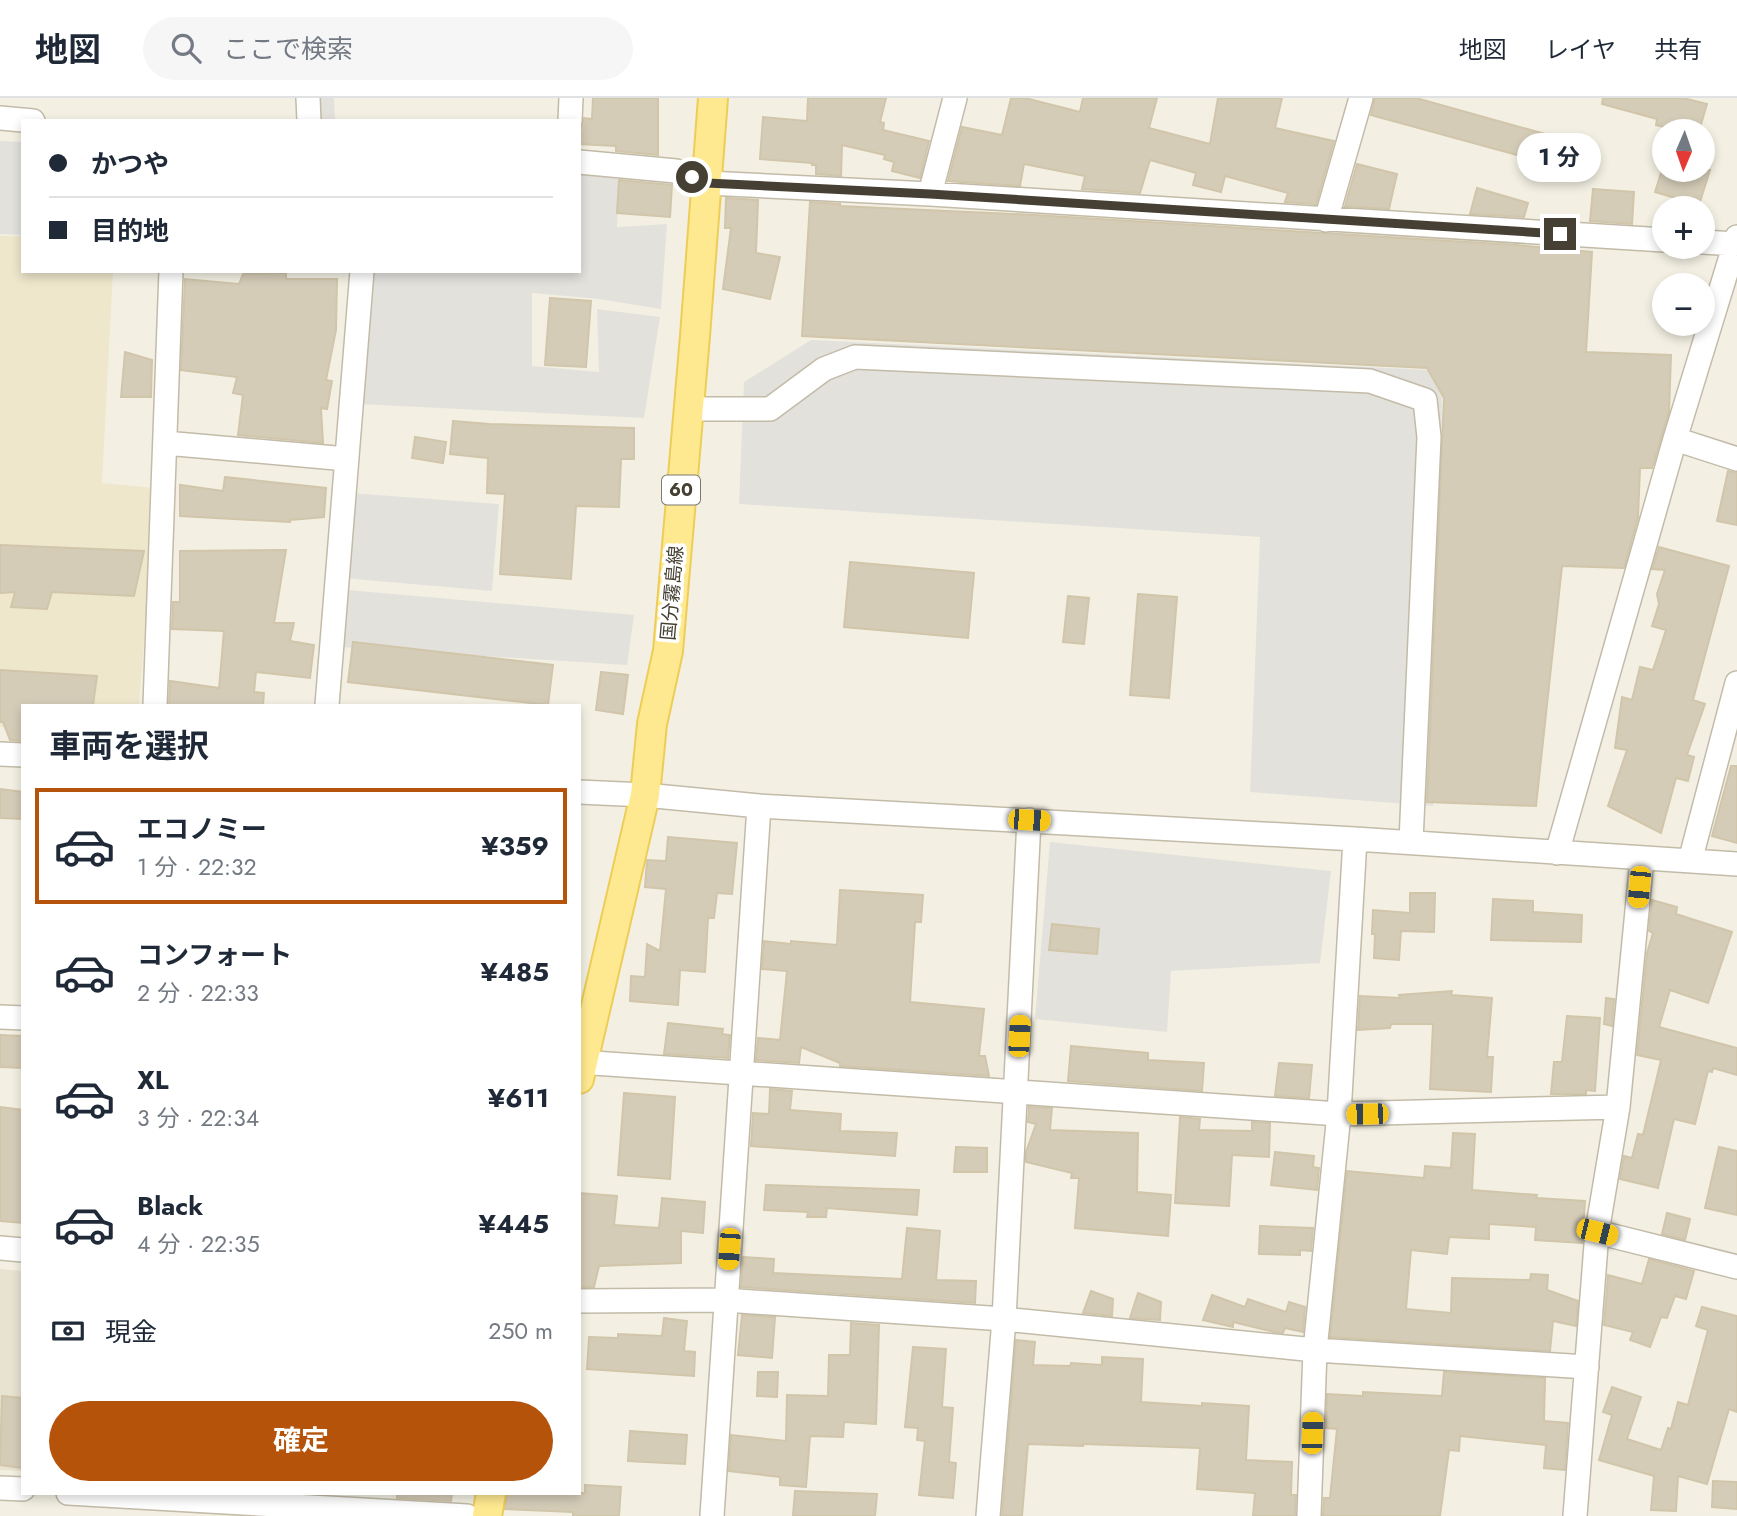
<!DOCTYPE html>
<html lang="ja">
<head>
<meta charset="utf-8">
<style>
	body { margin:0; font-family:Jost,"Noto Sans JP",sans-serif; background:#f6f6f7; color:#1f2937; height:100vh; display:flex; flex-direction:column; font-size:26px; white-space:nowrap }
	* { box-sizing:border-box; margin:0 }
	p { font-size:23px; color:#747a83 }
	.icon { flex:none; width:38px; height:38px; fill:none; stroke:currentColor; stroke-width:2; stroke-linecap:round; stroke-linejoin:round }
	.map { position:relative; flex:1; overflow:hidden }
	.panel { position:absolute; left:21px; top:606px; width:560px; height:791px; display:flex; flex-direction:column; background:#fff; border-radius:0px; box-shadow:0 4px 10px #0003 }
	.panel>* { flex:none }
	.top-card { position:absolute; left:21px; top:21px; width:560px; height:154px; border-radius:0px; box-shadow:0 4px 10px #0003; display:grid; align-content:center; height:154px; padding:0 28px; background:#fff }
	.needle { width:46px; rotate:182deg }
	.buttons { position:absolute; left:1652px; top:21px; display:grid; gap:14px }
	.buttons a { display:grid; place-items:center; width:63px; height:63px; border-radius:50%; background:#fff; box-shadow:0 4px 10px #0003; font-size:35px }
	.end { position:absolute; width:32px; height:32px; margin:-16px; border:9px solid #454033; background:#fff; box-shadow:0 0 0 4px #fff }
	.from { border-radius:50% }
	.bubble { position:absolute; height:49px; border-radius:24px; background:#fff; box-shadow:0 4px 10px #0003; font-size:23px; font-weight:700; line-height:49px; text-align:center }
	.car { position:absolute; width:21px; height:42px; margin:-21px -10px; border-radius:9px; box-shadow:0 0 5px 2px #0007; background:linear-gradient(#f5c518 24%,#345 0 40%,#f5c518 0 76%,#345 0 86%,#f5c518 0) }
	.top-card b { display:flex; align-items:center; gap:24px; height:66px; font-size:26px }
	.top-card b+b { border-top:2px solid #e0e1e3 }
	.top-card i { width:18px; height:18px; background:#1f2937 }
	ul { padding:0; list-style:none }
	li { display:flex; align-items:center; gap:21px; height:116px; margin:0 14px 10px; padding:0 14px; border:4px solid transparent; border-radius:0px }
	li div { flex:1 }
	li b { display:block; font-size:26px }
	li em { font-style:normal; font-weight:700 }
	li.active { border-color:#b45309 }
	li>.icon { width:63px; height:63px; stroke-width:1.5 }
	h2 { padding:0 28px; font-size:32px; line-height:84px }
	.pay { display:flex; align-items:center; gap:18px; height:77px; padding:0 28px; font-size:26px }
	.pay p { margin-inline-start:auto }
	.action { display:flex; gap:14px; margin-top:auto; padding:14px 28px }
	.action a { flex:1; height:80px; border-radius:42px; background:#b45309; color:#fff; font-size:28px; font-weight:700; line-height:80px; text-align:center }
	header { display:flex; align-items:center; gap:42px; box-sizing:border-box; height:98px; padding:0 35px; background:#fff; border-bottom:2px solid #e0e1e3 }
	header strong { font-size:33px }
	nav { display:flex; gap:38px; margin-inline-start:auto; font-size:24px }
	.search { width:490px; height:63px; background:#f6f6f7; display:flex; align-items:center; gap:18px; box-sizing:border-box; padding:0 24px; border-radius:38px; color:#747a83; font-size:26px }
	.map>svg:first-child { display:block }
</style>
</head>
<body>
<header>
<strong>地図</strong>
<div class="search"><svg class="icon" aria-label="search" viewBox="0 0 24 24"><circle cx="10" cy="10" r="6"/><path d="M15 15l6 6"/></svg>ここで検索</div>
<nav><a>地図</a><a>レイヤ</a><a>共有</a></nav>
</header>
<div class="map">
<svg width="1737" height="1418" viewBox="0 0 1737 1418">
	<rect width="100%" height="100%" fill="#f3f0e3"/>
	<!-- residential -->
	<path fill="#e8e2d1" d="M0,1171L23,1173V1373L0,1372Z"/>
	<!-- education -->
	<path fill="#eee7cc" d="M0,138H23V173H113L102,385L156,390L139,607H23V631L0,629Z"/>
	<!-- parking -->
	<path fill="#e3e1dc" d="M311,0H334L335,23H312Z
		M0,43L23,44V137L0,136Z
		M581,75L619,81L617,129L667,126L661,211L599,201L532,195V268L599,274L597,211L660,219L644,320L359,306L369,173H579Z
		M811,242L1429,272L1442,300L1433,708L1250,694L1260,439L739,406L744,284Z
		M350,395L499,406L492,493L343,480Z
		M347,492L634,517L627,567L341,549Z
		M1050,744L1331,773L1320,865L1171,873L1167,934L1035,921Z"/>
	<!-- building -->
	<path fill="#d5ccb8" stroke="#d1c5aa" stroke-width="2" d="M593,0H658V57L616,53V48L579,46V33L584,20L592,21Z
		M808,0H886L880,24L884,25L883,32L929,43L920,80L892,73L894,64L884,61L885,57L842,47L841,78L816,76V67H812V65L760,61L763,19L807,23Z
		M1011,0H1025L1080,14L1083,0H1157L1149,30L1210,46L1218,0H1282L1275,30L1334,43L1316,106L1285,104L1288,95L1225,78L1221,94L1193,87L1196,75L1150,62L1140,95L1082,91L1085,78L1024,66L1020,88L948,83L962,29L1002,37Z
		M1375,0H1416L1545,36L1535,62L1371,17Z
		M1603,0H1683L1707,6L1699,33H1679L1656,27L1657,21L1602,6Z
		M1357,66L1397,76L1389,111L1345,108Z
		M1662,72H1710L1699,107L1655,94Z
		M619,82L672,87L670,119L617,115Z
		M1477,90L1528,105L1524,119L1470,116Z
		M1593,91L1634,94L1632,126L1590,123Z
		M726,100L758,102L756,155L780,159L770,201L723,191L731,130H725Z
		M810,104L840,106V108L1035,117L1516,147L1592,154L1586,254L1671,257L1669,314L1652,370H1640L1638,419L1624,470L1562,468L1536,708L1427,704L1444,300L1427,270L802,238Z
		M286,175V181H337L336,232L326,282L332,283L327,311L321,310L323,345L238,337L243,297L233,295L237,279L181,272L185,181L239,186L243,176Z
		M550,200L591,203L586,269L545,267Z
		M125,254L152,262L151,299H121Z
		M453,323L489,326L634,330V361H621L619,409L576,408L571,481L500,476L505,396L487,395L488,360L450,356Z
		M415,339L446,344L443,365L412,360Z
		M1728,373L1737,375V427L1717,423Z
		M225,379L326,390L324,419L290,422V424L180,418V387L223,393Z
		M0,447L144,453L134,498L52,494L47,511L11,509L15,494L0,495Z
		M1659,449L1729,468L1693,602L1705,606L1687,657L1694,659L1688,683L1676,680L1661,735L1608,708L1627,652L1615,650L1622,599L1632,602L1640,569L1653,572L1666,532L1652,528L1659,506L1657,496L1665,472L1652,471Z
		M286,452L274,525H294L290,543L314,547L310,580L256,574L254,594L264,595L263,607H169L170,583L219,590L224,533L172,531L173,504H180V453Z
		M850,464L974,475L968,540L844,529Z
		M1138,496L1177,499L1169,600L1130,597Z
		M1068,498L1089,500L1084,546L1063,544Z
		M353,544L553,567L548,607L348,584Z
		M0,572L97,578L93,607H23V643L10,642L3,624H0Z
		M601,574L628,577L623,616L596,612Z
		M1731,668H1737V745L1712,738Z
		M0,691L23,694V721L0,720Z
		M668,739L737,745L732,796L717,795L714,820H708L705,874L680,872L678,907L630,903L631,878L645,879L647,846L660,853L666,791L645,789L647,762L666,763Z
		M840,792L923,797L921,824H915L910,904L984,911L979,958H985L989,978L840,968V965L801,949L799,965L756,962L758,940L780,942L787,873L762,871L764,843L791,846V843L837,847Z
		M1410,795H1435L1434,834L1401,833L1399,862L1374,860L1375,836H1372L1373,812L1410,815Z
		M1493,801L1533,803V814L1582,817L1581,844L1491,842Z
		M1652,802L1677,809L1676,816L1732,834L1708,905L1670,892L1659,929L1737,950V977L1713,970L1712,974L1708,973L1695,1026L1674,1021L1658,1090L1620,1081L1624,1058L1632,1060L1638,1036L1643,1037L1661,962L1637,957L1647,855L1653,835L1649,833Z
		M1052,826L1099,831L1097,856L1049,852Z
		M1452,893L1451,897L1492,900L1487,959H1493L1491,994L1430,991L1433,926H1391L1390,930L1358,932L1360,898L1400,900L1399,897Z
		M1606,900L1614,901L1612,928L1604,926Z
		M1567,918L1600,920L1595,993L1586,992V996H1551L1554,964H1562Z
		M668,925L723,931L722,936L730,937L728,960L664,956Z
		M0,937L23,938V970L0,969Z
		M1071,948L1148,955V962L1204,965L1202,993L1068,983Z
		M1279,965L1312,967L1309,1000L1275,998Z
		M770,991L792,993L790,1012L841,1016L840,1033L897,1035L895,1058L751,1048L753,1015L769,1016Z
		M624,995L675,999L670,1081L618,1077Z
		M0,1009L23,1012V1125L0,1123Z
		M1029,1009L1052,1010L1050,1032L1138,1035L1137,1094L1171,1097L1168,1138L1075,1130L1079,1080H1071L1072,1075L1026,1064V1054L1036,1026L1028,1024Z
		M1180,1019L1200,1021L1199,1032L1252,1033V1024L1270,1025L1269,1059L1232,1057L1229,1108L1175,1105Z
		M1453,1035L1475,1036L1472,1092L1537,1097L1536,1100L1585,1103L1582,1145L1535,1142L1536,1129L1489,1126V1141L1449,1139L1447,1156L1411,1152L1406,1211L1451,1215L1452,1180L1530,1182L1531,1176L1548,1177L1547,1192L1578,1203L1576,1228L1553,1223L1550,1253L1330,1239L1347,1073L1424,1080L1425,1068L1451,1070Z
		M956,1049L987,1050V1074H954Z
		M1719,1049L1737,1053V1117L1705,1110Z
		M1275,1054L1314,1058L1313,1069L1319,1070L1317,1092L1271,1087Z
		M766,1087L919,1092L917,1117L827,1110L826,1119H807L808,1114L764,1112Z
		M579,1095L617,1098L614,1127L659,1130L662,1100L705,1104L703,1135L681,1133V1165L599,1168L594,1189H579Z
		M1667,1115L1690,1121L1685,1142L1662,1136Z
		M1260,1128L1313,1130L1311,1153L1300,1152V1157L1259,1156Z
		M907,1130L940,1133L936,1182L976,1183L975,1205L741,1189L743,1159L774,1161L773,1175L902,1181Z
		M1649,1161L1694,1173L1686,1201L1675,1198L1667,1220L1661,1219L1650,1249L1630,1242L1633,1234L1604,1227L1608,1177L1642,1186Z
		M1091,1193L1113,1201L1112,1218L1083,1215Z
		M1138,1195L1161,1204L1160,1222L1130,1220Z
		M1212,1197L1245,1209L1248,1201L1286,1214L1289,1204L1305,1209L1303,1234L1285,1230L1283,1235L1274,1234L1233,1224V1229L1203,1222Z
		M1702,1209L1737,1218V1314L1729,1311L1707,1386L1678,1378L1676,1413L1651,1412L1654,1378L1599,1362L1612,1317L1603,1314L1612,1289L1641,1299L1627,1341L1661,1352L1668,1330L1671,1331L1678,1304L1688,1307L1708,1232L1696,1228Z
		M742,1217L775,1219L772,1260L738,1257Z
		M664,1220L687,1223L684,1253L695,1254L694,1278L587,1271L589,1239L618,1240V1236L662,1238Z
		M851,1225L879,1227L876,1326L844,1324L843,1339L810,1338L806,1389L780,1387V1379L729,1373L731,1337L786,1343L787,1297L828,1298L829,1257H850Z
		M1016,1242L1035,1244L1033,1267L1070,1268L1071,1265L1102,1267V1259L1143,1261L1141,1304L1202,1308V1305L1249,1308L1246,1362L1292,1364L1291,1397H1296L1295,1418H1253L1255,1395L1197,1391L1200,1350L1083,1346V1348L1028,1346L1022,1418H1002Z
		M913,1249L946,1251L942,1309L953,1310L949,1364L956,1365L953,1400L919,1397L925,1343L917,1342L918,1330L905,1329Z
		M758,1274H778L777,1299L757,1298Z
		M1444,1274L1545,1280L1544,1323L1568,1325L1565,1372L1544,1370L1546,1347L1460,1338L1459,1353L1449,1352L1440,1418H1323L1324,1400H1330L1337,1331L1326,1330L1327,1296L1363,1298V1294L1442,1298Z
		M2,1298L23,1300V1370L0,1367Z
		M630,1333L687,1337L685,1366L628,1363Z
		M1713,1383L1737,1384V1411L1712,1409Z
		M585,1387L621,1389L619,1418H573V1414L505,1411L507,1395H585Z
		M795,1393L877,1396L875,1418H793Z
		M397,1395H452L451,1403L397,1400Z"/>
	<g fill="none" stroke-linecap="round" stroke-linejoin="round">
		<!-- minor casing -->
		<g stroke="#c2bba8" stroke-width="26">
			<path id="minor" d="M308,0L309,23
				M0,20L33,23
				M570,23L571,0
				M579,64L676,73L707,85L930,96L1664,142
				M930,96L955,0
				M1326,122L1361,0
				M1703,144L1735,146
				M689,311H770L824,271L855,259L1370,283L1425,302L1429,339L1411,744
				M1675,341L1737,361
				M165,345L347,361
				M155,607L171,173
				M327,607L362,173
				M0,656L23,657
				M579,694L645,697L759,708L1355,741L1737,766
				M1557,755L1675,341L1737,139
				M1690,763L1737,585
				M0,919L23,920
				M579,964L1339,1016L1618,1009
				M1597,1134L1737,1169
				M0,1150L23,1152
				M579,1203L725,1202L1004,1221L1315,1252L1587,1269
				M0,1390L23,1391
				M68,1395L467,1418
				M712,1418L759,708
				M988,1418L1004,1221L1029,722
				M1309,1418L1315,1252L1339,1016L1355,741
				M1575,1418L1597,1134L1618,1009L1642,761"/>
		</g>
		<!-- major casing -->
		<g stroke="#edcd57" stroke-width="32">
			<path id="major" d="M579,981L645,697L652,626L668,553L695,238L713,0
				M487,1418L491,1395"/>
		</g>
		<!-- minor -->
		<use href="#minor" stroke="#fff" stroke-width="23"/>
		<!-- major -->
		<use href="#major" stroke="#ffe990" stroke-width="28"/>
	</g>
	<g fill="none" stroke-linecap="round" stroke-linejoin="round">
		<!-- route -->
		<path stroke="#454033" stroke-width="9" d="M692,79L707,85L930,96L1560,136"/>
	</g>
	<g text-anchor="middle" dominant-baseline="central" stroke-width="7" stroke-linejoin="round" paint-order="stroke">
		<!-- shield labels -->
		<rect fill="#fff" stroke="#7d7970" stroke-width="2" x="662" y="377.5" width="38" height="29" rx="5"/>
		<g font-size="18" font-weight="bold" fill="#454033">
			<text x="681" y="392">60</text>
		</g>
		<!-- street labels -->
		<g font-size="19" fill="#454033" stroke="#fff">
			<text transform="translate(672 495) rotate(-85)">国分霧島線</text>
		</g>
	</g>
</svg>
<div class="buttons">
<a><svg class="needle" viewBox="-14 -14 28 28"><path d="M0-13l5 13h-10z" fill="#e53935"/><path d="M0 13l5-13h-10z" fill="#747a83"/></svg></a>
<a>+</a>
<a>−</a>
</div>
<i class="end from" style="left:692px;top:79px"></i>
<i class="end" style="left:1560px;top:136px"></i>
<div class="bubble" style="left:1517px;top:35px;width:84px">1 分</div>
<i class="car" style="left:1029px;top:722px;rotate:93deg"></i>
<i class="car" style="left:1639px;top:789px;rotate:185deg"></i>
<i class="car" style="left:1019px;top:938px;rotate:3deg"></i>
<i class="car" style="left:1367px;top:1016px;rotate:269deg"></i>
<i class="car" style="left:1597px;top:1134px;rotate:104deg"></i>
<i class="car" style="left:729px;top:1151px;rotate:184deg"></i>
<i class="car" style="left:1312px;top:1335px;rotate:2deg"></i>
<div class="top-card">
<b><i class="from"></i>かつや</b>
<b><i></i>目的地</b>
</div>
<section class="panel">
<h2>車両を選択</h2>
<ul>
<li class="active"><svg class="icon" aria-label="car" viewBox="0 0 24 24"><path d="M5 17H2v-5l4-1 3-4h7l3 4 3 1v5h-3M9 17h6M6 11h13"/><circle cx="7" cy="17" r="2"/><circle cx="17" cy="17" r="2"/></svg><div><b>エコノミー</b><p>1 分 · 22:32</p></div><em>¥359</em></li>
<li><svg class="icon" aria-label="car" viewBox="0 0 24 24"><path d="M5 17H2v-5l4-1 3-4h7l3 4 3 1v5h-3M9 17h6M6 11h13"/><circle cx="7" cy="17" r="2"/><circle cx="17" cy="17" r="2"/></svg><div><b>コンフォート</b><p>2 分 · 22:33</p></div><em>¥485</em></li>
<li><svg class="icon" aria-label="car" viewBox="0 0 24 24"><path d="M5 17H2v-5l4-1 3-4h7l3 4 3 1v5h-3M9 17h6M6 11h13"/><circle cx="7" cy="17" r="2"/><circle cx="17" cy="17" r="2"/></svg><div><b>XL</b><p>3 分 · 22:34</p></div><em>¥611</em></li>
<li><svg class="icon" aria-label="car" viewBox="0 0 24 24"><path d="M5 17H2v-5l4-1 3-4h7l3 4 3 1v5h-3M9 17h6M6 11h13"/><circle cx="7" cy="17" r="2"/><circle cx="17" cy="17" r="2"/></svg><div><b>Black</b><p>4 分 · 22:35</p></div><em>¥445</em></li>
</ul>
<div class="pay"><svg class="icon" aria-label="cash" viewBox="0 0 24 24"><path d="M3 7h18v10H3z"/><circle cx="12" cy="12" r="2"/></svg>現金<p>250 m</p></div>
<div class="action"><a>確定</a></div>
</section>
</div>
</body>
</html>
